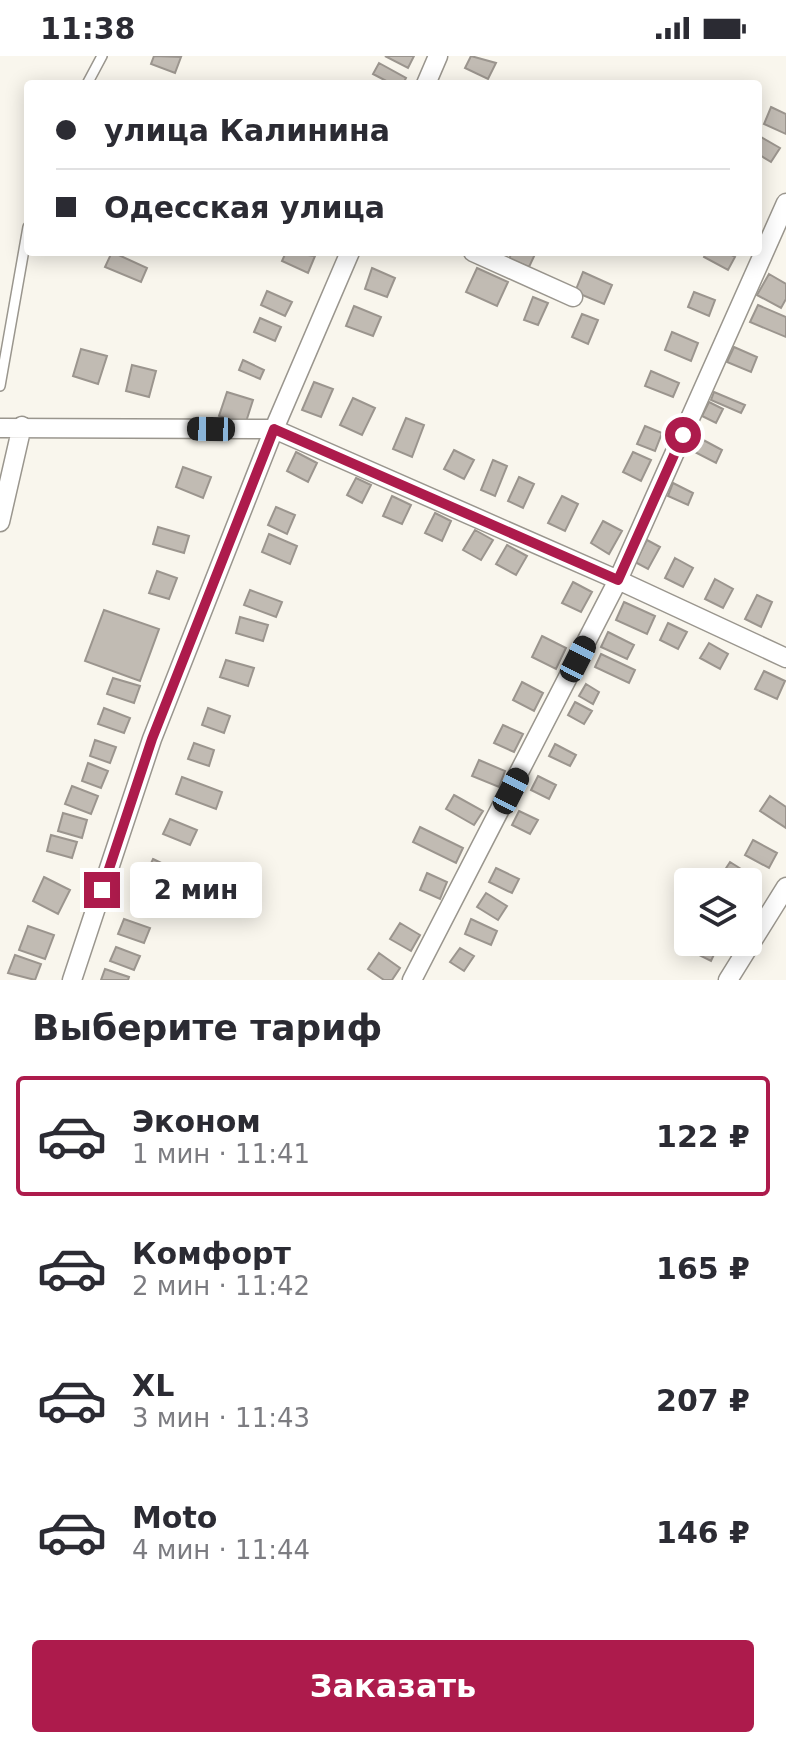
<!DOCTYPE html>
<html lang="ru">
<head>
<meta charset="utf-8">
<style>
	body { margin:0; font-family:"DejaVu Sans",sans-serif; background:#f7f7f7; color:#2b2b33; height:100vh; display:flex; flex-direction:column; font-size:30px; white-space:nowrap }
	* { box-sizing:border-box; margin:0 }
	p { font-size:26px; color:#7c7c81 }
	.icon { flex:none; width:44px; height:44px; fill:none; stroke:currentColor; stroke-width:2; stroke-linecap:round; stroke-linejoin:round }
	.map { position:relative; height:924px; overflow:hidden }
	.panel { display:flex; flex-direction:column; background:#fff; flex:1 }
	.panel>* { flex:none }
	.banner { position:absolute; left:24px; top:24px; width:738px; height:176px; border-radius:8px; box-shadow:0 4px 20px #0003; display:grid; align-content:center; height:176px; padding:0 32px; background:#fff }
	.buttons { position:absolute; left:674px; top:812px; display:grid; gap:16px }
	.buttons a { display:grid; place-items:center; width:88px; height:88px; border-radius:8px; background:#fff; box-shadow:0 4px 20px #0003; font-size:40px }
	.end { position:absolute; width:36px; height:36px; margin:-18px; border:10px solid #ad1b4c; background:#fff; box-shadow:0 0 0 4px #fff }
	.from { border-radius:50% }
	.bubble { position:absolute; height:56px; border-radius:8px; background:#fff; box-shadow:0 4px 20px #0003; font-size:26px; font-weight:600; line-height:56px; text-align:center }
	.car { position:absolute; width:24px; height:48px; margin:-24px -12px; border-radius:10px; box-shadow:0 0 6px 2px #0007; background:linear-gradient(#222 24%,#8ab4d8 0 40%,#222 0 76%,#8ab4d8 0 86%,#222 0) }
	.banner b { display:flex; align-items:center; gap:28px; height:76px; font-size:30px }
	.banner b+b { border-top:2px solid #e1e1e2 }
	.banner i { width:20px; height:20px; background:#2b2b33 }
	ul { padding:0; list-style:none }
	li { display:flex; align-items:center; gap:24px; height:120px; margin:0 16px 12px; padding:0 16px; border:4px solid transparent; border-radius:8px }
	li div { flex:1 }
	li b { display:block; font-size:30px }
	li em { font-style:normal; font-weight:600 }
	li.current { border-color:#ad1b4c }
	li>.icon { width:72px; height:72px; stroke-width:1.5 }
	h2 { padding:0 32px; font-size:36px; line-height:96px }
	.action { display:flex; gap:16px; margin-top:auto; padding:16px 32px }
	.action a { flex:1; height:92px; border-radius:8px; background:#ad1b4c; color:#fff; font-size:32px; font-weight:600; line-height:92px; text-align:center }
	.status { display:flex; justify-content:space-between; align-items:center; height:56px; padding:0 40px; background:#fff; direction:ltr }
	.status svg { height:22px; fill:currentColor }
	.map>svg:first-child { display:block }
</style>
</head>
<body>
<div class="status"><b>11:38</b><svg viewBox="0 0 49 12"><path d="M0 12V9h3v3zM5 12V6h3v6zM10 12V3h3v9zM15 12V0h3v12zM26 1h20v11H26zM47 4h2v5h-2z"/></svg></div>
<div class="map">
<svg width="786" height="924" viewBox="0 0 786 924">
	<rect width="100%" height="100%" fill="#f9f6ed"/>
	<!-- building -->
	<path fill="#c1bbb3" stroke="#9b958e" stroke-width="2" d="M154,0L181,1L175,17L151,8Z
		M385,0H414L408,12Z
		M471,0L496,7L488,23L465,12Z
		M379,7L406,22L403,28H392L373,18Z
		M771,51L786,58V78L764,68Z
		M761,81L780,92L771,106L758,98Z
		M112,196L147,212L141,226L105,211Z
		M286,196L315,200L308,217L282,205Z
		M512,196H536L529,211L509,203Z
		M706,196H726L735,201L728,214L704,201Z
		M372,212L395,222L387,241L365,233Z
		M477,212L508,226L497,250L466,236Z
		M583,216L612,229L604,248L575,236Z
		M769,218L786,228V243L781,252L757,239Z
		M267,235L292,246L285,260L261,249Z
		M694,236L715,244L709,260L688,251Z
		M533,241L548,247L538,269L524,264Z
		M758,249L786,261V281L750,266Z
		M354,250L381,261L373,280L346,270Z
		M582,258L598,264L588,288L572,281Z
		M260,262L281,271L275,285L254,276Z
		M672,276L698,287L691,305L665,294Z
		M734,291L757,301L751,316L727,306Z
		M81,293L107,300L98,328L73,320Z
		M243,304L264,314L260,323L239,314Z
		M132,309L156,315L149,341L126,335Z
		M651,315L679,327L673,341L645,330Z
		M314,326L333,333L321,361L302,354Z
		M227,336L253,344L245,369L219,360Z
		M714,336L745,349L741,357L711,344Z
		M353,342L375,352L362,379L340,369Z
		M709,346L723,353L716,367L702,360Z
		M406,362L424,369L412,401L393,393Z
		M645,370L662,377L655,395L637,388Z
		M694,379L722,394L716,407L687,392Z
		M454,394L474,404L464,423L444,413Z
		M296,396L317,407L308,426L287,415Z
		M633,396L651,404L641,425L623,416Z
		M493,404L507,410L495,440L481,434Z
		M183,411L211,421L203,442L176,431Z
		M519,421L534,428L523,452L508,445Z
		M356,422L371,429L362,447L347,439Z
		M673,427L693,437L688,449L668,440Z
		M392,440L411,449L402,468L383,460Z
		M562,440L578,448L565,475L548,467Z
		M276,451L295,459L287,478L268,469Z
		M435,457L451,465L442,485L425,477Z
		M603,465L622,475L609,498L591,487Z
		M158,471L189,480L184,497L153,488Z
		M475,474L493,484L481,504L463,494Z
		M269,478L297,490L290,508L262,496Z
		M647,484L660,491L648,513L635,506Z
		M507,489L527,500L516,519L496,508Z
		M675,502L693,512L683,531L665,522Z
		M157,515L177,522L169,543L149,537Z
		M715,523L733,533L723,552L705,543Z
		M573,526L592,536L581,556L562,547Z
		M250,534L282,546L276,561L244,549Z
		M757,539L772,546L761,571L745,563Z
		M624,546L655,560L647,578L616,564Z
		M104,554L159,573L140,625L85,605Z
		M240,561L268,569L263,585L236,577Z
		M668,567L687,576L678,593L660,584Z
		M608,576L634,589L627,603L601,591Z
		M542,580L566,592L556,613L532,601Z
		M709,587L728,598L720,613L700,602Z
		M601,598L635,614L629,627L595,611Z
		M226,604L254,612L248,630L220,621Z
		M764,615L785,625L777,643L755,633Z
		M113,622L140,630L134,647L107,638Z
		M522,626L543,637L534,655L513,644Z
		M586,628L599,636L593,648L579,640Z
		M575,646L592,655L584,668L568,659Z
		M104,652L130,662L124,677L98,668Z
		M208,652L230,660L224,677L202,669Z
		M503,669L523,678L514,696L494,687Z
		M95,684L116,691L110,707L90,700Z
		M194,687L214,694L209,710L188,703Z
		M555,688L576,699L570,710L549,700Z
		M479,704L505,715L499,731L472,720Z
		M88,707L108,715L101,732L82,725Z
		M538,720L556,729L549,743L531,734Z
		M182,721L222,736L216,753L176,738Z
		M72,730L98,740L91,758L65,748Z
		M454,739L483,755L474,769L446,753Z
		M770,740L786,751V772L760,755Z
		M519,755L538,764L530,778L512,769Z
		M63,757L87,764L82,782L58,775Z
		M170,763L197,774L190,789L163,778Z
		M420,771L463,792L456,807L413,786Z
		M51,779L77,786L72,802L47,795Z
		M753,784L777,797L769,812L745,799Z
		M153,803L180,816L172,831L146,818Z
		M730,806L757,823L748,838V826L719,823Z
		M496,812L519,823L512,837L489,826Z
		M427,817L447,826L440,843L420,834Z
		M44,821L70,834L58,858L33,845Z
		M138,832L165,842L158,859L132,849Z
		M486,837L507,850L498,864L477,851Z
		M124,863L150,872L144,887L118,878Z
		M471,863L497,875L491,889L465,878Z
		M400,867L420,879L411,895L390,883Z
		M28,870L54,879L45,903L19,894Z
		M685,871L688,886L719,888L711,905L677,888Z
		M116,891L140,900L134,914L110,905Z
		M460,892L474,900L464,915L450,906Z
		M379,897L400,912L392,924H384L368,913Z
		M15,899L41,908L35,924L8,917Z
		M105,913L129,921L128,924H101Z"/>
	<g fill="none" stroke-linecap="round" stroke-linejoin="round">
		<!-- lane casing -->
		<g stroke="#9a968e" stroke-width="12">
			<path id="lane" d="M87,28L102,0
				M0,330L28,171"/>
		</g>
		<!-- street casing -->
		<g stroke="#9a968e" stroke-width="21">
			<path id="street" d="M426,28L438,0
				M473,196L573,241
				M0,372L274,373L618,524L786,602
				M0,466L22,370
				M72,924L152,683L274,373L350,196
				M412,924L618,524L786,147
				M728,924L786,831"/>
		</g>
		<!-- lane -->
		<use href="#lane" stroke="#fff" stroke-width="9"/>
		<!-- street -->
		<use href="#street" stroke="#fff" stroke-width="18"/>
	</g>
	<g fill="none" stroke-linecap="round" stroke-linejoin="round">
		<!-- route -->
		<path stroke="#ad1b4c" stroke-width="10" d="M102,834L152,683L274,373L618,524L683,379"/>
	</g>
</svg>
<div class="buttons">
<a><svg class="icon" aria-label="layers" viewBox="0 0 24 24"><path d="M12 4l9 5-9 5-9-5zM3 14l9 5 9-5"/></svg></a>
</div>
<i class="end from" style="left:683px;top:379px"></i>
<i class="end" style="left:102px;top:834px"></i>
<div class="bubble" style="left:130px;top:806px;width:132px">2 мин</div>
<i class="car" style="left:211px;top:373px;rotate:271deg"></i>
<i class="car" style="left:578px;top:603px;rotate:27deg"></i>
<i class="car" style="left:511px;top:735px;rotate:27deg"></i>
<div class="banner">
<b><i class="from"></i>улица Калинина</b>
<b><i></i>Одесская улица</b>
</div>
</div>
<section class="panel">
<h2>Выберите тариф</h2>
<ul>
<li class="current"><svg class="icon" aria-label="car" viewBox="0 0 24 24"><path d="M5 17H2v-5l4-1 3-4h7l3 4 3 1v5h-3M9 17h6M6 11h13"/><circle cx="7" cy="17" r="2"/><circle cx="17" cy="17" r="2"/></svg><div><b>Эконом</b><p>1 мин · 11:41</p></div><em>122 ₽</em></li>
<li><svg class="icon" aria-label="car" viewBox="0 0 24 24"><path d="M5 17H2v-5l4-1 3-4h7l3 4 3 1v5h-3M9 17h6M6 11h13"/><circle cx="7" cy="17" r="2"/><circle cx="17" cy="17" r="2"/></svg><div><b>Комфорт</b><p>2 мин · 11:42</p></div><em>165 ₽</em></li>
<li><svg class="icon" aria-label="car" viewBox="0 0 24 24"><path d="M5 17H2v-5l4-1 3-4h7l3 4 3 1v5h-3M9 17h6M6 11h13"/><circle cx="7" cy="17" r="2"/><circle cx="17" cy="17" r="2"/></svg><div><b>XL</b><p>3 мин · 11:43</p></div><em>207 ₽</em></li>
<li><svg class="icon" aria-label="car" viewBox="0 0 24 24"><path d="M5 17H2v-5l4-1 3-4h7l3 4 3 1v5h-3M9 17h6M6 11h13"/><circle cx="7" cy="17" r="2"/><circle cx="17" cy="17" r="2"/></svg><div><b>Moto</b><p>4 мин · 11:44</p></div><em>146 ₽</em></li>
</ul>
<div class="action"><a>Заказать</a></div>
</section>
</body>
</html>
